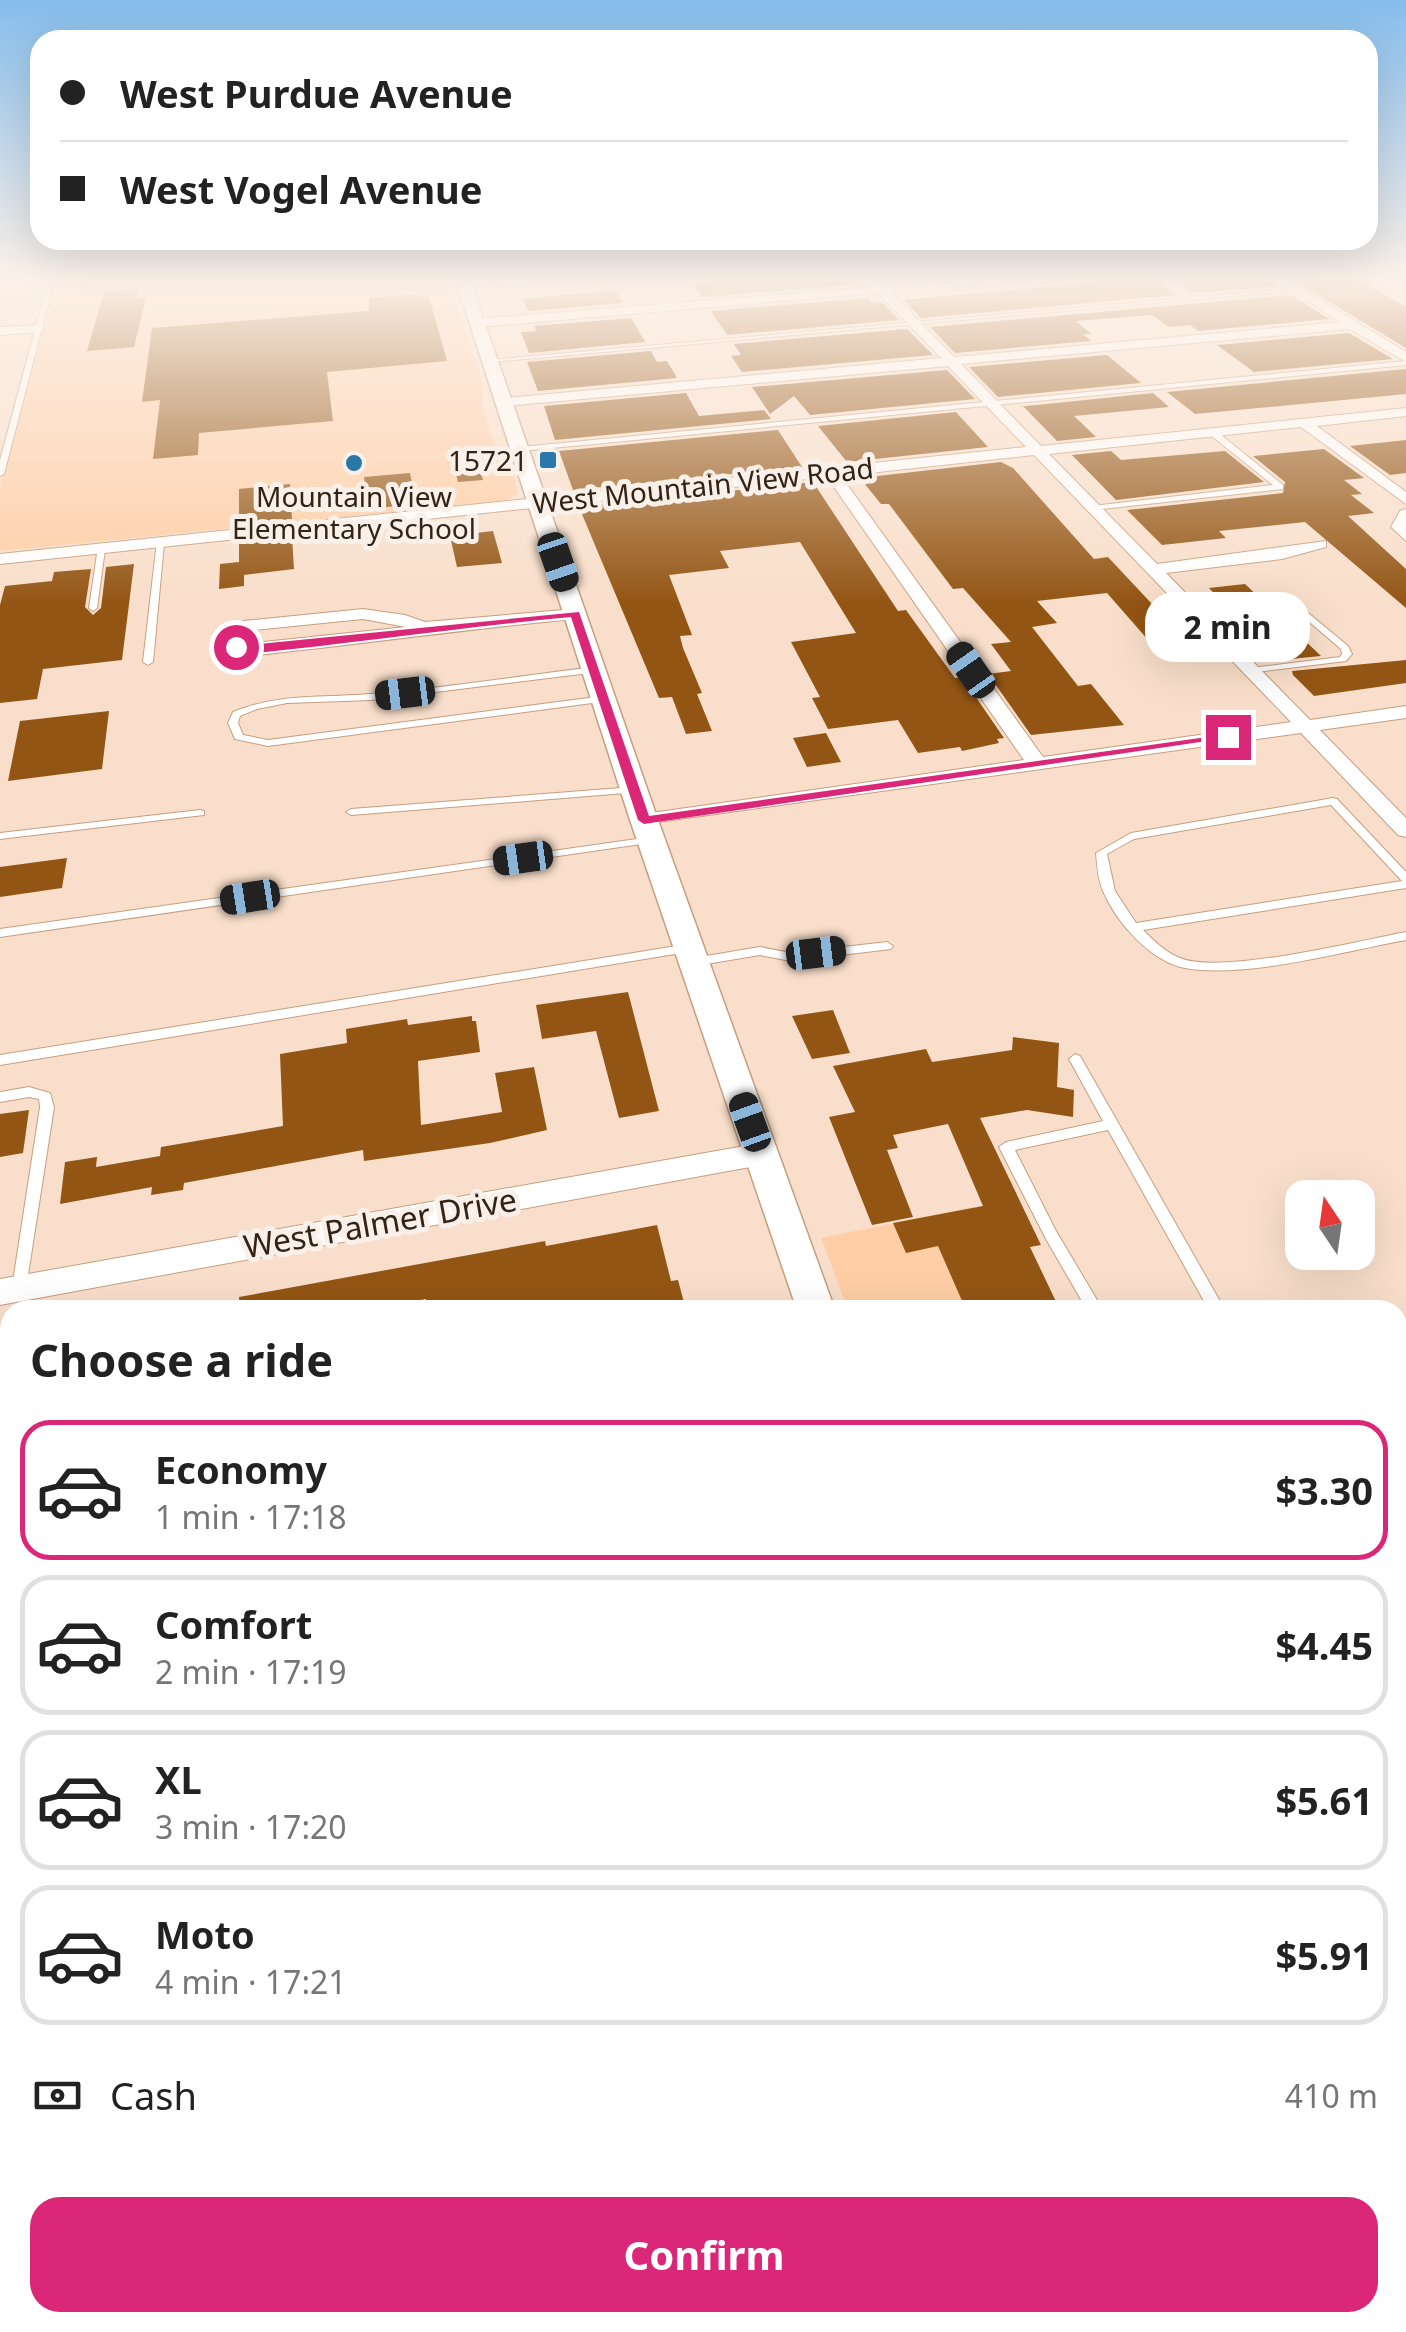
<!DOCTYPE html>
<html lang="en">
<head>
<meta charset="utf-8">
<style>
	body { margin:0; font-family:"Noto Sans",sans-serif; background:#f2f2f2; color:#222; height:100vh; display:flex; flex-direction:column; font-size:38px; white-space:nowrap }
	* { box-sizing:border-box; margin:0 }
	p { font-size:32px; color:#767676 }
	.icon { flex:none; width:55px; height:55px; fill:none; stroke:currentColor; stroke-width:2; stroke-linecap:round; stroke-linejoin:round }
	.map { position:relative; flex:1; overflow:hidden }
	.side { position:absolute; left:0px; top:1300px; width:1408px; height:1032px; display:flex; flex-direction:column; background:#fff; border-radius:30px 30px 0 0; box-shadow:0 10px 40px #0002 }
	.side>* { flex:none }
	.top-card { position:absolute; left:30px; top:30px; width:1348px; height:220px; border-radius:30px; box-shadow:0 10px 40px #0002; display:grid; align-content:center; height:220px; padding:0 30px; background:#fff }
	.needle { width:65px; rotate:347deg }
	.controls { position:absolute; left:1285px; top:1180px; display:grid; gap:20px }
	.controls a { display:grid; place-items:center; width:90px; height:90px; border-radius:20px; background:#fff; box-shadow:0 10px 40px #0002; font-size:50px }
	.end { position:absolute; width:45px; height:45px; margin:-22px; border:12px solid #db2777; background:#fff; box-shadow:0 0 0 5px #fff }
	.from { border-radius:50% }
	.bubble { position:absolute; height:70px; border-radius:30px; background:#fff; box-shadow:0 10px 40px #0002; font-size:32px; font-weight:700; line-height:70px; text-align:center }
	.car { position:absolute; width:30px; height:60px; margin:-30px -15px; border-radius:12px; box-shadow:0 0 8px 2px #0007; background:linear-gradient(#222 24%,#8ab4d8 0 40%,#222 0 76%,#8ab4d8 0 86%,#222 0) }
	.top-card b { display:flex; align-items:center; gap:35px; height:95px; font-size:38px }
	.top-card b+b { border-top:2px solid #e0e0e0 }
	.top-card i { width:25px; height:25px; background:#222 }
	ul { padding:0; list-style:none }
	li { display:flex; align-items:center; gap:30px; height:140px; margin:0 20px 15px; padding:0 10px; border:5px solid #e0e0e0; border-radius:30px }
	li div { flex:1 }
	li b { display:block; font-size:38px }
	li em { font-style:normal; font-weight:700 }
	li.on { border-color:#db2777 }
	li>.icon { width:90px; height:90px; stroke-width:1.5 }
	h2 { padding:0 30px; font-size:45px; line-height:120px }
	.pay { display:flex; align-items:center; gap:25px; height:110px; padding:0 30px; font-size:38px }
	.pay p { margin-inline-start:auto }
	.cta { display:flex; gap:20px; margin-top:auto; padding:20px 30px }
	.cta a { flex:1; height:115px; border-radius:30px; background:#db2777; color:#fff; font-size:40px; font-weight:700; line-height:115px; text-align:center }
	.map>svg:first-child { display:block }
</style>
</head>
<body>
<div class="map">
<svg width="1406" height="2332" viewBox="0 0 1406 2332">
	<rect width="100%" height="100%" fill="#f9dfcb"/>
	<!-- built -->
	<path fill="#ffcea6" d="M58,278H448L484,387L482,406L500,463L513,476L518,493L506,501L0,551V486Z
		M973,1207L1020,1310H848L821,1238Z
		M1406,1434V2332H1236L1233,2323L1398,2322V1436Z"/>
	<!-- building -->
	<path fill="#935514" d="M783,278H849L855,285L702,297L693,284Z
		M1106,278H1156L1177,295L921,318L904,300L1111,281Z
		M1171,278H1269L1277,286L1195,293Z
		M1290,278H1356L1406,307V348Z
		M139,289L137,298H146L134,347L87,351L104,292Z
		M615,290L623,303L528,311L523,299Z
		M410,295L429,297L447,361L327,372L333,421L199,433L198,455L153,459L160,400L142,402L152,328L369,311V298Z
		M1291,295L1329,319L1198,331L1190,325L1169,327L1152,315L1076,321L1091,334H1083L1091,341L955,353L930,327Z
		M867,298L872,303L882,302L899,320L727,335L711,311Z
		M631,318L645,342L529,353L521,332L536,331L534,326Z
		M907,329L933,355L742,372L731,356L741,355L734,344Z
		M1349,333L1393,359L1254,372L1217,345Z
		M651,351L657,362L667,361L677,378L538,391L527,362Z
		M1107,355L1141,383L998,397L969,367Z
		M1406,369V394L1195,414L1167,392Z
		M947,370L975,399L810,415L794,396L770,414L752,387Z
		M686,393L699,416L764,410L771,419L555,440L544,406Z
		M1153,393L1169,407L1074,416L1096,437L1057,441L1023,406L1017,407Z
		M956,412L988,447L847,462L818,426Z
		M778,430L802,467L573,490L559,451Z
		M1406,440V473L1390,475L1350,446Z
		M1324,449L1364,478L1344,480L1362,494L1351,495L1374,513L1348,516L1406,569V608L1305,522L1219,531L1226,538L1162,545L1127,510L1283,493L1285,482L1253,456Z
		M1111,451L1121,460L1225,451L1264,482L1116,500L1072,455Z
		M476,457L483,480L458,482L452,459Z
		M1001,462L1013,468L1094,559L1108,557L1182,636L1149,641L1107,593L1037,601L1057,623L1032,627L1078,686L1091,684L1124,725L1031,735L988,674L1011,671L991,644L1011,642L963,588L953,589L889,504H881L860,478Z
		M410,473L416,504L368,509L364,477Z
		M813,482L898,611L906,610L955,678L962,677L1004,738L997,739L999,743L962,751L960,747L918,753L898,720L828,729L812,698L820,697L791,642L856,633L800,542L720,551L729,568L669,575L692,635L680,636L683,648L702,693L697,694L712,731L686,734L672,697L659,698L579,507Z
		M290,484L292,520L239,525V489Z
		M493,531L502,563L457,567L450,536Z
		M292,537L294,569L244,575V586L219,589L220,564L239,562V543Z
		M134,564L122,660L43,669L37,699L0,703V605L5,586L52,581L54,572L91,569L85,607L93,615L101,608L106,567Z
		M1245,584L1263,601L1225,605L1209,588Z
		M1276,613L1321,656L1281,660L1238,617Z
		M1406,660V683L1314,696L1293,675L1292,671Z
		M109,711L102,769L8,781L20,721Z
		M826,733L841,762L807,767L793,738Z
		M67,858L62,888L0,897V867Z
		M628,992L659,1111L619,1118L596,1031L542,1039L536,1005Z
		M833,1010L850,1053L812,1059L792,1016Z
		M472,1016V1021H476L480,1052L418,1061L421,1125L502,1112L495,1073L534,1067L547,1130L490,1143L364,1161L363,1150L184,1183L183,1190L151,1195L152,1187L60,1204L65,1162L97,1157L96,1167L160,1156L161,1147L283,1126L280,1054L347,1043L346,1029L407,1019L408,1025Z
		M1013,1037L1059,1043L1057,1087L1074,1090L1073,1117L1027,1110L980,1118L1041,1245L1030,1247L1060,1310H966L938,1246L906,1253L893,1223L983,1206L948,1124L893,1135L898,1148L887,1150L913,1217L872,1225L829,1117L855,1112L833,1066L926,1049L932,1062L1012,1050Z
		M29,1110L23,1153L0,1157V1114Z
		M657,1225L671,1281L678,1280L686,1310H427L426,1299L370,1310H240L239,1297L545,1241L546,1246Z"/>
	<g fill="none" stroke-linecap="round" stroke-linejoin="round">
		<!-- service casing -->
		<g stroke="#c69e7d" stroke-width="2">
			<path id="service" d="M49,278H55L4,474L0,476V460Z
				M589,278H610L466,290L463,288Z
				M1159,278H1165L1194,297L1297,288L1300,290L490,362L487,360L1187,298Z
				M1406,361V365L521,451L517,449L521,447Z
				M1209,430H1215L1283,485V489L1093,510L1089,508L1093,506L1273,485L1209,434Z
				M157,541L164,543L153,662L148,665L143,662Z
				M98,547L105,549L97,608L93,611L89,608Z
				M1295,602L1348,646L1352,654L1346,661L1248,673L1246,671L1251,668L1340,657L1342,654L1341,649L1293,608L1196,617L1192,614L1196,611Z
				M594,667L599,670L597,672L371,700L287,703L257,709L240,716L238,723L243,735L268,740L604,696L609,699L607,701L268,746L235,739L228,723L233,712C280,693 321,698 370,694C445,688 519,676 594,667Z
				M634,787L638,788V792L351,815L346,812L351,809Z
				M1333,798L1337,799L1406,872V888L1143,930C1153,940 1165,952 1180,958C1221,975 1358,941 1406,932V940C1345,951 1245,979 1185,968C1151,962 1116,922 1103,891C1098,879 1097,866 1096,853L1131,833ZM1331,805L1402,881L1136,923L1115,891L1107,854L1134,839Z
				M200,810L204,811V815L0,839V833Z
				M651,837L655,838V842L0,937V929Z
				M887,942L893,946L891,949L791,961L760,955L694,966L688,962L694,958L760,947L791,953Z
				M689,944L695,948L693,951L0,1065V1055Z
				M1075,1054L1080,1056L1225,1310H1209L1108,1130L1015,1150L1056,1231L1103,1310H1087L1046,1239L999,1147L1006,1142L1103,1121L1069,1059Z
				M29,1087L50,1093L54,1107L26,1288L24,1292L19,1294L14,1292L12,1288L40,1107L39,1099L29,1097L0,1102V1092Z
				M10,1799V1901L7,1908L0,1911V1811L3,1802Z
				M463,2322H488L492,2332H467Z"/>
		</g>
		<!-- minor casing -->
		<g stroke="#c69e7d" stroke-width="2">
			<path id="minor" d="M865,278H876L884,286L1027,278L1022,281L891,292L954,357L1340,322L1272,278H1284L1406,352V362L1350,329L961,364L1041,446L1406,408V416L1317,426L1406,492V504L1301,427L1049,454L1157,564L1326,541V547L1282,559L1166,573L1310,720L1406,706V718L1320,730L1406,818V837L1398,835L1301,733L636,825L633,820L636,815L644,814L1024,760L827,477L0,564V554L1026,447L948,366L504,406L497,402L504,398L941,358L878,293L477,327L471,323L477,319L872,287ZM1034,455L1291,722L1043,757L841,476Z
				M43,325V331L39,332L0,335V327Z
				M1406,509V541L1391,527L1400,511Z
				M363,609L405,615L425,622L575,609L584,614L575,619C465,629 356,645 246,656L227,647L229,630L243,621ZM363,619L406,627L245,644L247,633L253,630Z
				M761,1143L771,1147L775,1154L771,1161L761,1165L0,1305V1279Z
				M1139,2322H1187L1189,2332H1141Z"/>
		</g>
		<!-- tertiary casing -->
		<g stroke="#c69e7d" stroke-width="3">
			<path id="tertiary" d="M455,278H469L658,820L835,1310H797L630,820Z
				M1406,1364V1400L1398,1402V1366Z
				M10,1670V1718L0,1720V1672Z"/>
		</g>
		<!-- service -->
		<use href="#service" fill="#fff" fill-rule="evenodd"/>
		<!-- minor -->
		<use href="#minor" fill="#fff" fill-rule="evenodd"/>
		<!-- tertiary -->
		<use href="#tertiary" fill="#fff" fill-rule="evenodd"/>
	</g>
	<!-- sky -->
	<linearGradient id="sky" x2="0" y2="1"><stop stop-color="#85bdec"/><stop offset="0.46" stop-color="#fcf1e8"/><stop offset="1" stop-color="#fcf1e8" stop-opacity="0"/></linearGradient>
	<rect width="1406" height="604" fill="url(#sky)"/>
	<!-- route -->
	<path fill="#db2777" d="M579,612L649,816L1228,734L1234,737L644,824L638,820L571,617C462,627 355,643 246,654L230,647Z"/>
	<!-- markers -->
	<g fill="#2978aa" stroke="#f9f0e9" stroke-width="4">
		<rect x="538" y="450" width="20" height="20" rx="5"/>
		<circle cx="354" cy="463" r="10"/>
	</g>
	<g text-anchor="middle" dominant-baseline="central" stroke-width="10" stroke-linejoin="round" paint-order="stroke">
		<!-- far-poi labels -->
		<g font-size="28" fill="#332316" stroke="#f9f0e9" text-anchor="end">
			<text x="528" y="460">15721</text>
			<text x="354" y="496" text-anchor="middle">Mountain View<tspan x="354" dy="32">Elementary School</tspan></text>
		</g>
		<!-- far-street labels -->
		<g font-size="28" fill="#332316" stroke="#f9f0e9">
			<text transform="translate(703 485) rotate(-6)">West Mountain View Road</text>
		</g>
		<!-- street labels -->
		<g font-size="32" fill="#332316" stroke="#f9f0e9">
			<text transform="translate(380 1222) rotate(-10)">West Palmer Drive</text>
		</g>
	</g>
</svg>
<div class="controls">
<a><svg class="needle" viewBox="-14 -14 28 28"><path d="M0-13l5 13h-10z" fill="#e53935"/><path d="M0 13l5-13h-10z" fill="#767676"/></svg></a>
</div>
<i class="end from" style="left:236px;top:647px"></i>
<i class="end" style="left:1228px;top:737px"></i>
<div class="bubble" style="left:1145px;top:592px;width:165px">2 min</div>
<i class="car" style="left:558px;top:562px;rotate:161deg"></i>
<i class="car" style="left:971px;top:670px;rotate:325deg"></i>
<i class="car" style="left:405px;top:693px;rotate:263deg"></i>
<i class="car" style="left:523px;top:858px;rotate:262deg"></i>
<i class="car" style="left:250px;top:897px;rotate:261deg"></i>
<i class="car" style="left:816px;top:953px;rotate:83deg"></i>
<i class="car" style="left:750px;top:1122px;rotate:340deg"></i>
<div class="top-card">
<b><i class="from"></i>West Purdue Avenue</b>
<b><i></i>West Vogel Avenue</b>
</div>
<section class="side">
<h2>Choose a ride</h2>
<ul>
<li class="on"><svg class="icon" aria-label="car" viewBox="0 0 24 24"><path d="M5 17H2v-5l4-1 3-4h7l3 4 3 1v5h-3M9 17h6M6 11h13"/><circle cx="7" cy="17" r="2"/><circle cx="17" cy="17" r="2"/></svg><div><b>Economy</b><p>1 min · 17:18</p></div><em>$3.30</em></li>
<li><svg class="icon" aria-label="car" viewBox="0 0 24 24"><path d="M5 17H2v-5l4-1 3-4h7l3 4 3 1v5h-3M9 17h6M6 11h13"/><circle cx="7" cy="17" r="2"/><circle cx="17" cy="17" r="2"/></svg><div><b>Comfort</b><p>2 min · 17:19</p></div><em>$4.45</em></li>
<li><svg class="icon" aria-label="car" viewBox="0 0 24 24"><path d="M5 17H2v-5l4-1 3-4h7l3 4 3 1v5h-3M9 17h6M6 11h13"/><circle cx="7" cy="17" r="2"/><circle cx="17" cy="17" r="2"/></svg><div><b>XL</b><p>3 min · 17:20</p></div><em>$5.61</em></li>
<li><svg class="icon" aria-label="car" viewBox="0 0 24 24"><path d="M5 17H2v-5l4-1 3-4h7l3 4 3 1v5h-3M9 17h6M6 11h13"/><circle cx="7" cy="17" r="2"/><circle cx="17" cy="17" r="2"/></svg><div><b>Moto</b><p>4 min · 17:21</p></div><em>$5.91</em></li>
</ul>
<div class="pay"><svg class="icon" aria-label="cash" viewBox="0 0 24 24"><path d="M3 7h18v10H3z"/><circle cx="12" cy="12" r="2"/></svg>Cash<p>410 m</p></div>
<div class="cta"><a>Confirm</a></div>
</section>
</div>
</body>
</html>
